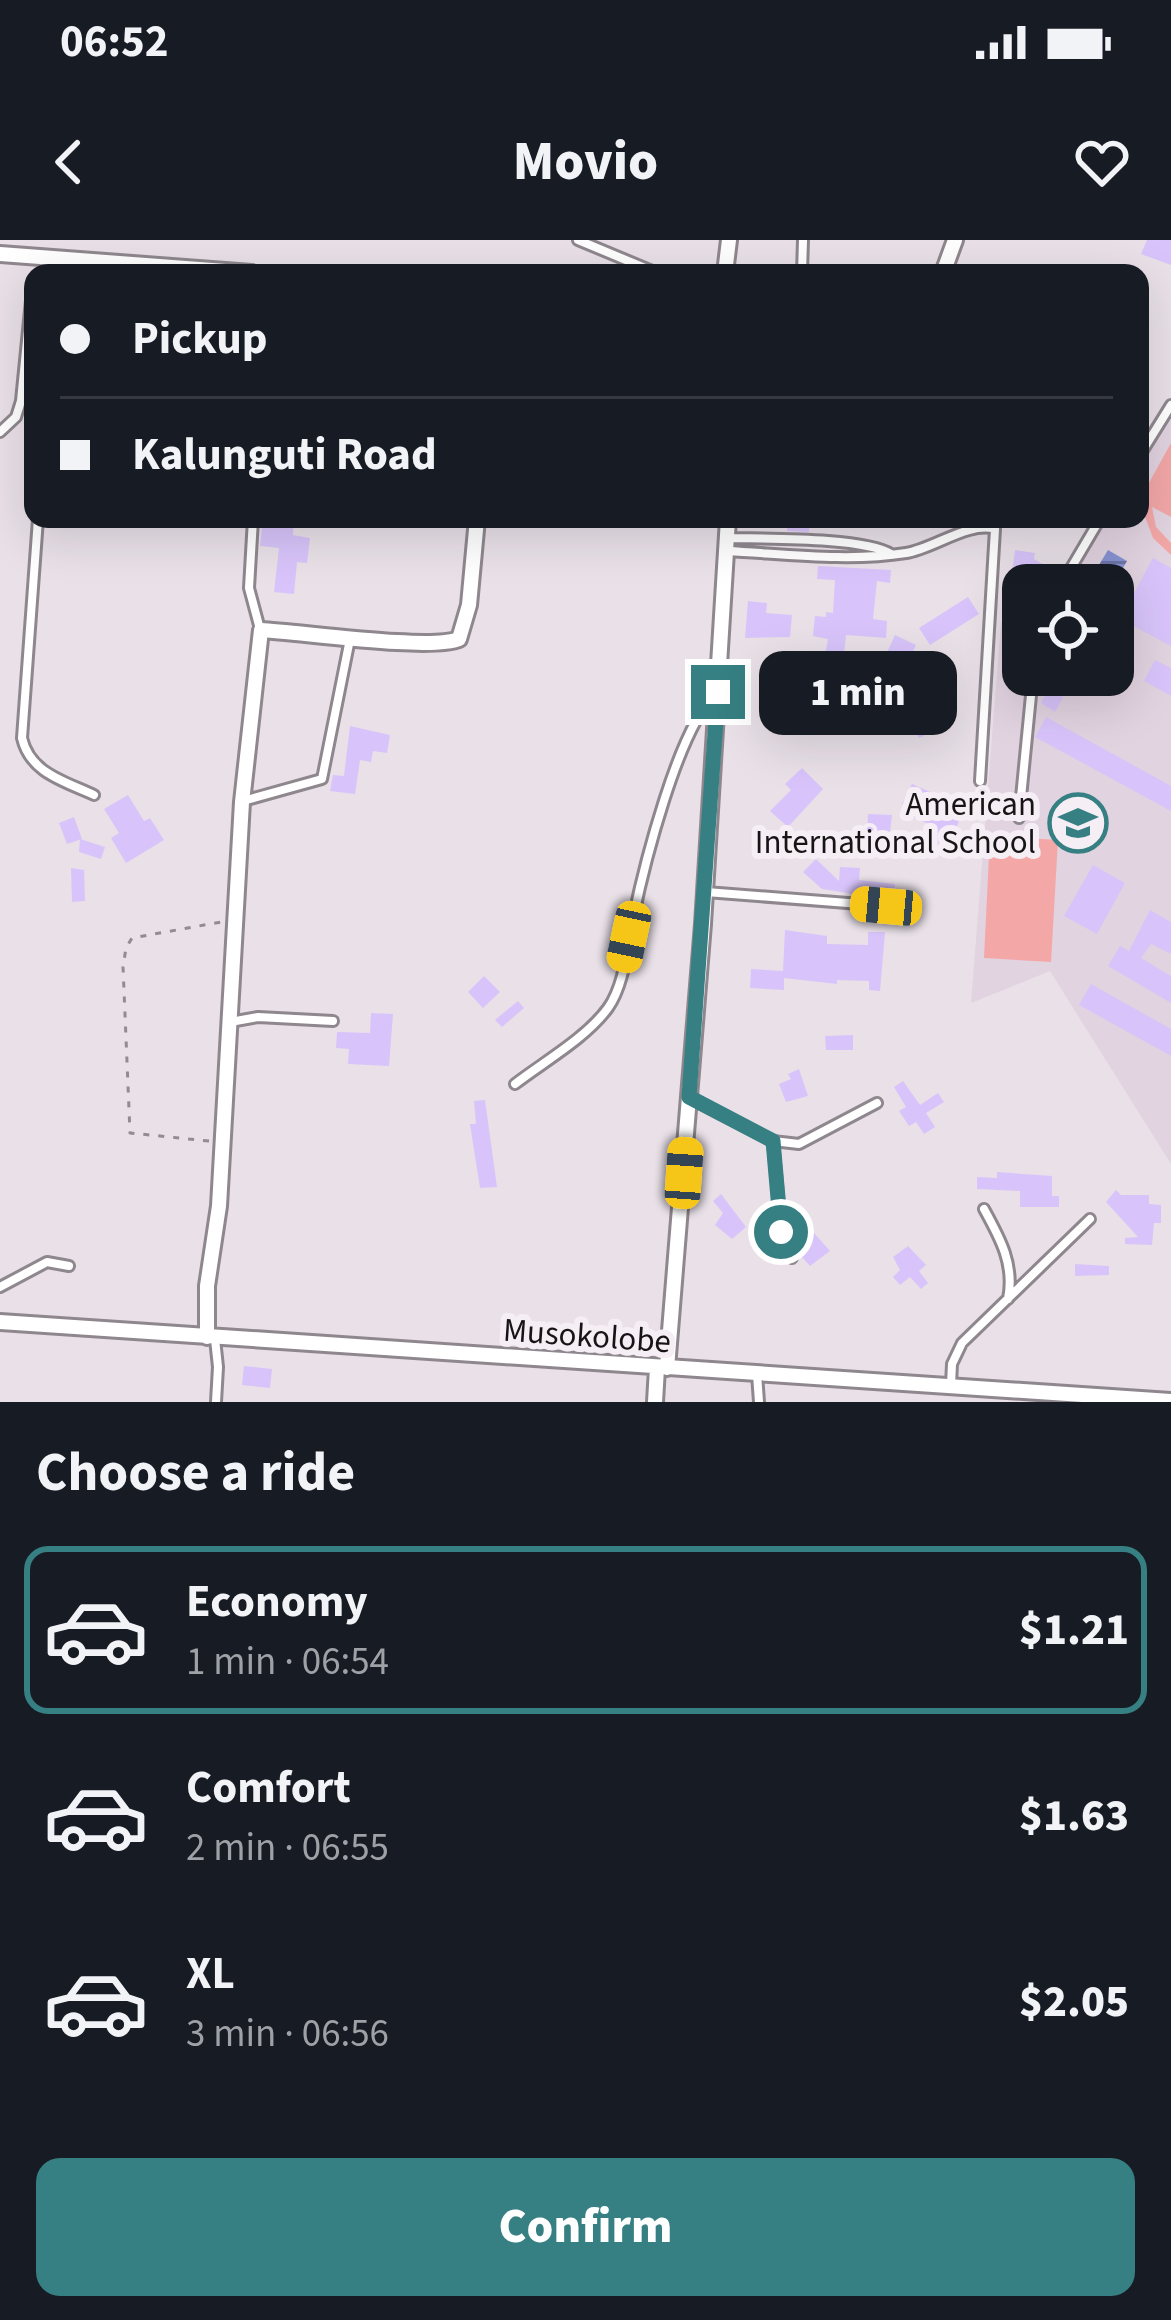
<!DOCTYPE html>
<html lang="en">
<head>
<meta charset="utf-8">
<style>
	body { margin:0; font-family:"Source Sans 3",sans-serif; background:#242831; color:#f1f3f6; height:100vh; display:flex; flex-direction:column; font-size:45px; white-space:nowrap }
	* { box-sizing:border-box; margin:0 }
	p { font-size:39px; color:#9ea1a6 }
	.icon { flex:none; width:66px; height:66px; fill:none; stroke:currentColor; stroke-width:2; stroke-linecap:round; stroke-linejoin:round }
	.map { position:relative; height:1162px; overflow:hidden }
	.panel { display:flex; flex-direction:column; background:#171b24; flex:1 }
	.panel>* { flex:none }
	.hud { position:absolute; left:24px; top:24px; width:1125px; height:264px; border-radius:24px; box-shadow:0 12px 48px #0002; display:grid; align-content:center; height:264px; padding:0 36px; background:#171b24 }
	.fabs { position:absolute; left:1002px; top:324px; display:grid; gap:24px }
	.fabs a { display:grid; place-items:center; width:132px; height:132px; border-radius:24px; background:#171b24; box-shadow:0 12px 48px #0002; font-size:60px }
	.end { position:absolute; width:54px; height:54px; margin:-27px; border:15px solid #367f82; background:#fff; box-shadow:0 0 0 6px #fff }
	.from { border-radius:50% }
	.bubble { position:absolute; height:84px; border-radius:24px; background:#171b24; box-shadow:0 12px 48px #0002; font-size:39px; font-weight:800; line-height:84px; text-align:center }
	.car { position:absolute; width:36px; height:72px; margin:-36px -18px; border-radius:15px; box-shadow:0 0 9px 3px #0007; background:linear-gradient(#f5c518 24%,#345 0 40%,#f5c518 0 76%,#345 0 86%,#f5c518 0) }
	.hud b { display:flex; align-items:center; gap:42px; height:114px; font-size:45px }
	.hud b+b { border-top:3px solid #363941 }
	.hud i { width:30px; height:30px; background:#f1f3f6 }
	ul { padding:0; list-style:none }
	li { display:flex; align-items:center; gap:36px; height:168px; margin:0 24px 18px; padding:0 12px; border:6px solid transparent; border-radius:24px }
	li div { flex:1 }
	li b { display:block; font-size:45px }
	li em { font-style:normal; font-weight:800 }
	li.current { border-color:#367f82 }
	li>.icon { width:108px; height:108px; stroke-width:1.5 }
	h2 { padding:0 36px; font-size:54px; line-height:144px }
	.action { display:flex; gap:24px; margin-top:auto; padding:24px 36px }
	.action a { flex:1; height:138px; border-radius:24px; background:#367f82; color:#fff; font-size:48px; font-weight:800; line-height:138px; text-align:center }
	.status { display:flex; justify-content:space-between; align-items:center; height:84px; padding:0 60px; background:#171b24; direction:ltr }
	.status svg { height:33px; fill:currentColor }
	header { display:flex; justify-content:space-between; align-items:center; height:156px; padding:0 36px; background:#171b24; font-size:54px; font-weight:800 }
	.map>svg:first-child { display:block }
</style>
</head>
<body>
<div class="status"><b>06:52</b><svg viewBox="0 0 49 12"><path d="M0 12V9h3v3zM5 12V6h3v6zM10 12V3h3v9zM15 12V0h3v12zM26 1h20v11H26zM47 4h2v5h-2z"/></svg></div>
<header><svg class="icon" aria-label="back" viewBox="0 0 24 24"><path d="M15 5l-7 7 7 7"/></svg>Movio<svg class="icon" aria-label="heart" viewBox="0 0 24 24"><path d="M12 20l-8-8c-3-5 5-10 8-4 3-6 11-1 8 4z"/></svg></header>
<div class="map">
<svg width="1171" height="1162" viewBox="0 0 1171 1162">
	<defs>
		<pattern id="water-rules" width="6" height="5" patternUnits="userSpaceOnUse" patternTransform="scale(3)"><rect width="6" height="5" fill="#8792d2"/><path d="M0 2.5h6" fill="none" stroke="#6d76a9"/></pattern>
	</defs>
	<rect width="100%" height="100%" fill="#e9e0e8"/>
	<!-- built -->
	<path fill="#e1d3e0" d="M1171,172V924L1050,731L971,763L1001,383L1023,384V435H1113V345H1068L1108,279H1140V224Z"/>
	<!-- green -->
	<path fill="#f3a7a7" d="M1171,203V277L1152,267L1156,287L1171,303V315L1153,298L1144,274L1140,279V259Z
		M990,596L1058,600L1051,722L984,718Z"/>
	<!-- water -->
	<path fill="url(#water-rules)" d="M1108,310L1127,321L1113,345H1087Z"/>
	<!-- building -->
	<path fill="#d8c4fa" d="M1147,0H1171V25L1141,14Z
		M263,279H294L293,295L310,298L307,323L297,322L294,354L274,352L279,308L260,306Z
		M787,279H810L809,292L787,291Z
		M1015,310L1035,313L1034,319L1058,333L1051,345H1032L1012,333Z
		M1153,318L1171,328V406L1120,379Z
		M818,326L891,330L890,343L877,341L873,379L887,381L886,398L846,395L844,414L867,418L855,480L826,475L830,449L819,447L828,399L813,396L815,376L826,377V372L833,373L835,340L817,339Z
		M968,357L979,374L930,405L919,388Z
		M748,361L767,363L766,373L792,375L790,397L745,398Z
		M895,395L916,405L910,417L917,421L904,437L881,426Z
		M1155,420L1171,428V456L1144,441Z
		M773,442L809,445L803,489L779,488L781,460H772Z
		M1049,449L1063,457L1055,472L1041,463Z
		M920,453L938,489L919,498L902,462Z
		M1046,477L1171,546V571L1035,497Z
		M350,486L390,495L387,513L373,511L371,522L360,520L355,554L330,551L333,535L344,536Z
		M802,528L823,549L788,587L770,571L791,550L785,544Z
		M912,544L964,567L952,600L940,596L938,605L927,602L931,585L911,576L914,570L902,564Z
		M128,555L144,581L150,578L164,600L126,623L111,598L119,593L104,569Z
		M868,574L892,575L887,617L855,614L856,603L867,604Z
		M74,577L82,599L67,604L59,583Z
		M80,599L105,607L101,619L79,612Z
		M816,619L839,641L840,627L860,628L859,640L895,644L893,660L822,649L803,632Z
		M1093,625L1125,643L1097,694L1064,676Z
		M71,628L84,630L85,661L72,662Z
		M1150,670L1171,682V714L1151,704L1141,718L1171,736V763L1108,726L1120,706L1129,711Z
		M785,690L827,696V704L868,705V692H885L880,751L869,750V741L837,740V744L784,738V750L750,748L751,729L783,731Z
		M484,736L500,752L483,768L468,752Z
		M1091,744L1171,789V816L1079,765Z
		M518,761L524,768L502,787L495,780Z
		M371,773L393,774L389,826L348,824L349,809L336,808L337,792L370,793Z
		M853,795V810H826L825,796Z
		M799,829L808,856L786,862L779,844L791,839L788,834Z
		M903,841L920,865L938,853L944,862L926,873L935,887L924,894L916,882L909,886L899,871L906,867L894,847Z
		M485,860L497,947L480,948L470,884H476L474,861Z
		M997,932L1052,936V956H1059V967H1020V951L977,949V937L997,938Z
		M1116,950L1121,955H1149V964L1161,965V983H1154L1152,1005L1125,1004V998L1138,997L1106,962Z
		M721,954L746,987L732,999L715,985L723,973L713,961Z
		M814,993L830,1011L810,1026L801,1016L806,1007L795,1006Z
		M908,1006L926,1025L919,1031L928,1043L921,1049L910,1037L900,1045L893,1037L900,1030L893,1017Z
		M1075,1024L1109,1026V1035L1075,1036Z
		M244,1126L272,1129L270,1148L242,1145Z"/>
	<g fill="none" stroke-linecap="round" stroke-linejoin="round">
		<!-- lane casing -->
		<g stroke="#8f878e" stroke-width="14">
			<path id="lane" d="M578,0L657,33
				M802,33L803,0
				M0,192L16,177L21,161L33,40
				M1140,215L1171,165
				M38,279L22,498C30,533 64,541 94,555
				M253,279L249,348L260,389
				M728,298C764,299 864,297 891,314
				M728,311C786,314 849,322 906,313C933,309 969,281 995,289L980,541
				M1061,345L1100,279
				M243,561L322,539L350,399
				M1019,578L1033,435
				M706,652L886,666
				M230,782L258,777L333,781
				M515,844C545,821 586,798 608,768C625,744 627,706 633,679C644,626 678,489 715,455
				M690,858L773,901L799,904L877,863
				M773,901L782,999L792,1018
				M984,969C1000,998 1015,1025 1008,1059
				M0,1047L47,1022L69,1026
				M215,1099L218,1127L216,1162
				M757,1134L759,1162
				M951,1145L952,1124L962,1103L1090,979"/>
		</g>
		<!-- street casing -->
		<g stroke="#8f878e" stroke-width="20">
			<path id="street" d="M0,14L252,33
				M725,33L729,0
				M943,33L955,0
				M0,1082L1171,1161
				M207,1097V1046L219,966L242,562L261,390C301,392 430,411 459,399L469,365L477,279
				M667,1128L703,684L728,279
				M655,1162L657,1128"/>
		</g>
		<!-- path -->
		<path stroke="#928c91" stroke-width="3" stroke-dasharray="6 9" stroke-linecap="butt" d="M209,901L130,893L123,727L126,708L132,698L221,682"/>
		<!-- lane -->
		<use href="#lane" stroke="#fff" stroke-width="8"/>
		<!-- street -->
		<use href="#street" stroke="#fff" stroke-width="14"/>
	</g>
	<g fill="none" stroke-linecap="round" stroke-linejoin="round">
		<!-- route -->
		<path stroke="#367f82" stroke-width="15" d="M718,452L689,857L773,901L781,992"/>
	</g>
	<!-- icons -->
	<defs>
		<g id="school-ring" transform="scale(3)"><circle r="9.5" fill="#f6eef5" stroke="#367f82" stroke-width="1.5"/><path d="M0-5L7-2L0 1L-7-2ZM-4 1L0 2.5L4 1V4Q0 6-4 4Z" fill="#367f82"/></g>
	</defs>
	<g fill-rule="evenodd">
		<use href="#school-ring" x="1078" y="583"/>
	</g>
	<g text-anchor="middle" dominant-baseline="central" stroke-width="12" stroke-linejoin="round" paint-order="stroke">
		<!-- poi labels -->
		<g font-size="33" fill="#171416" stroke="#f6eef5" text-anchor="end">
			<text x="1036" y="564">American<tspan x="1036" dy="38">International School</tspan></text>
		</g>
		<!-- street labels -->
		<g font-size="33" fill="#171416" stroke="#f6eef5">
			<text transform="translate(587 1096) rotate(4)">Musokolobe</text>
		</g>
	</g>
</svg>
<div class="fabs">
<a><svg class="icon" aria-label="locate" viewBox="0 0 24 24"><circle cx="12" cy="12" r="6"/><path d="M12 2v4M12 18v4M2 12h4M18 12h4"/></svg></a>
</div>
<i class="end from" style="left:781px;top:992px"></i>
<i class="end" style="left:718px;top:452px"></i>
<div class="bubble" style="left:759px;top:411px;width:198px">1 min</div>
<i class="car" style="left:886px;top:666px;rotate:275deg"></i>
<i class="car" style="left:629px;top:697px;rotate:192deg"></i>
<i class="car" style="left:684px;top:933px;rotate:4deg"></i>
<div class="hud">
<b><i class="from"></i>Pickup</b>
<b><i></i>Kalunguti Road</b>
</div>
</div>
<section class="panel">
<h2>Choose a ride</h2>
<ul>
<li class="current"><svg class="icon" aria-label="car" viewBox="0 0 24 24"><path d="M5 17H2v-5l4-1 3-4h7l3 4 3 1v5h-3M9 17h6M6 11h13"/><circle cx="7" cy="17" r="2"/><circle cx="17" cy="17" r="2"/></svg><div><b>Economy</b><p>1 min · 06:54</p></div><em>$1.21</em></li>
<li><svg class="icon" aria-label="car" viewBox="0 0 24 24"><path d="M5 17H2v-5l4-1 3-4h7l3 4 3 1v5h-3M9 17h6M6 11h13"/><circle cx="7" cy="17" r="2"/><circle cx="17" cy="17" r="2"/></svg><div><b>Comfort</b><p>2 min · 06:55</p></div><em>$1.63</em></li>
<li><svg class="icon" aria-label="car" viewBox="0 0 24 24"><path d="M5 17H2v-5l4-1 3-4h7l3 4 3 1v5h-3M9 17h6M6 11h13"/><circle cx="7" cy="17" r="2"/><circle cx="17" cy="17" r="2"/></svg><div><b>XL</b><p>3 min · 06:56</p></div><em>$2.05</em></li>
</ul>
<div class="action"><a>Confirm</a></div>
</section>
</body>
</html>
